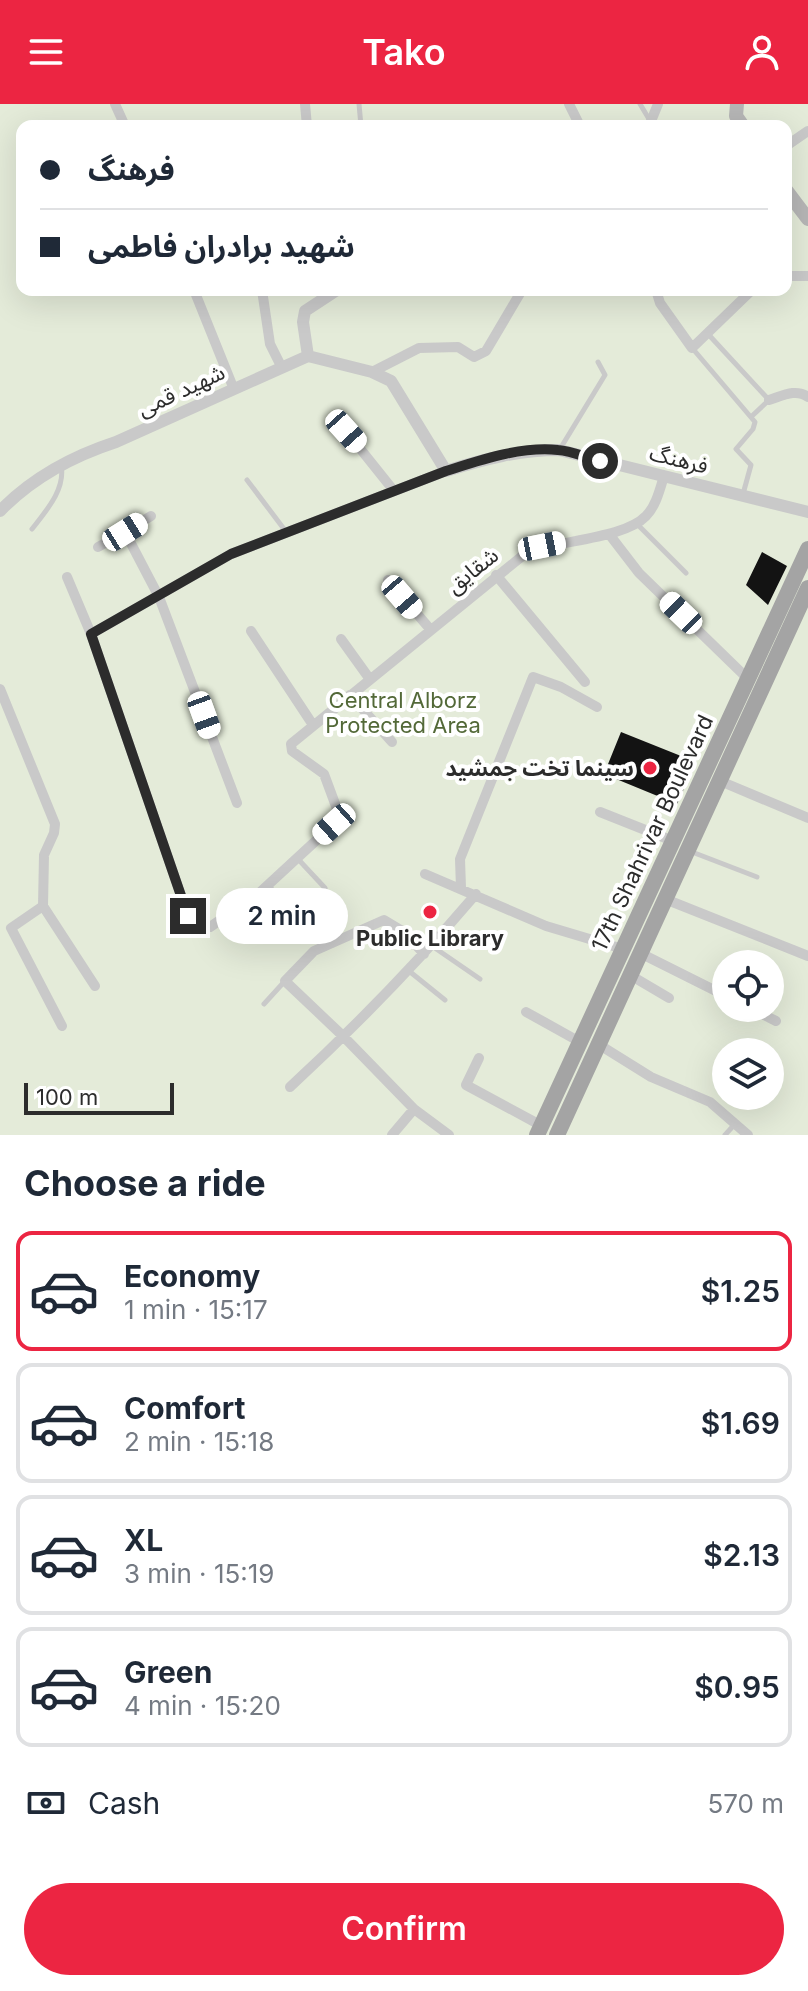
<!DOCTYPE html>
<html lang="en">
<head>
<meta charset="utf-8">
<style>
	body { margin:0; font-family:Inter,"Noto Sans Arabic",sans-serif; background:#f2f2f3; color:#1f2937; height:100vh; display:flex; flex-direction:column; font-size:30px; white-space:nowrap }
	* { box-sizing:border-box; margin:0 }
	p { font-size:26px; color:#747a83 }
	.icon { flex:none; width:44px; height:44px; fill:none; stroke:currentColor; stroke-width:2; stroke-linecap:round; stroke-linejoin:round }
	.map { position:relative; height:1031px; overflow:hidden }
	.sheet { display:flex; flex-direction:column; background:#fff; flex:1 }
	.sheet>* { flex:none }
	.guide { position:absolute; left:16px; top:16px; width:776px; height:176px; border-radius:16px; box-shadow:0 8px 32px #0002; display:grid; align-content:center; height:176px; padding:0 24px; background:#fff }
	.controls { position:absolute; left:712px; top:846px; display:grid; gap:16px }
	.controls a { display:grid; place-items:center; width:72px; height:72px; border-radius:50%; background:#fff; box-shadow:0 8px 32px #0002; font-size:40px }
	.scale { position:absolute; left:24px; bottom:20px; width:150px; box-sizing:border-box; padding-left:8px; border:4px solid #2c2c2c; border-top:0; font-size:22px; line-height:28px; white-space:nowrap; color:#2c2c2c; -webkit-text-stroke:6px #fff; paint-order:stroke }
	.end { position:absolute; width:36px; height:36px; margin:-18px; border:10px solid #2c2c2c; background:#fff; box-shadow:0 0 0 4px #fff }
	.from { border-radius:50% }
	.bubble { position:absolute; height:56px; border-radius:28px; background:#fff; box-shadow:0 8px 32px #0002; font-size:26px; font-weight:600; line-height:56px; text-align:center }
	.car { position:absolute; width:24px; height:48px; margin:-24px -12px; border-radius:10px; box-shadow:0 0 6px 2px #0007; background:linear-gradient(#fff 24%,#345 0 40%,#fff 0 76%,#345 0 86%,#fff 0) }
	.guide b { display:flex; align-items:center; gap:28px; height:76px; font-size:30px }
	.guide b+b { border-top:2px solid #e0e1e3 }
	.guide i { width:20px; height:20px; background:#1f2937 }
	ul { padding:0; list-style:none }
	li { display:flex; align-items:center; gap:24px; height:120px; margin:0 16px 12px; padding:0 8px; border:4px solid #e0e1e3; border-radius:16px }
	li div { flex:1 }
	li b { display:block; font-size:30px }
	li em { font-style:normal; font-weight:600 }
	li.current { border-color:#ec2542 }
	li>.icon { width:72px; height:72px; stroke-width:1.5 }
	h2 { padding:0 24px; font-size:36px; line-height:96px }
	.pay { display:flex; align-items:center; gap:20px; height:88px; padding:0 24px; font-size:30px }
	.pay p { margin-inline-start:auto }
	.button { display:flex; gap:16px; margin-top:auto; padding:16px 24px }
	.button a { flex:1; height:92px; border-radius:48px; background:#ec2542; color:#fff; font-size:32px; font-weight:600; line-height:92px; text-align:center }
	header { display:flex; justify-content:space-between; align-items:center; height:104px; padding:0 24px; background:#ec2542; color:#fff; font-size:36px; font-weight:600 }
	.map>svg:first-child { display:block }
</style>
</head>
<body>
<header><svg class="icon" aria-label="menu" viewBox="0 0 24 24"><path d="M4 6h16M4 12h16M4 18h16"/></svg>Tako<svg class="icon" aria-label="person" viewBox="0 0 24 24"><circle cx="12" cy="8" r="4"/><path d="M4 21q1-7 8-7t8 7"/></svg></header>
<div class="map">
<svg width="808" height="1031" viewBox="0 0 808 1031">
	<rect width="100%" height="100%" fill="#fff"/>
	<!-- green -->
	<path fill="#e4ebd9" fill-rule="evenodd" d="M0,0H808V1031H0ZM22,22H786V186H22ZM726,860H770V904H726ZM726,948H770V992H726Z"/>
	<!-- building -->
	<path fill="#131313" d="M762,448L787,462L768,501L746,481Z
		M621,628L696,658L677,700L604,670Z"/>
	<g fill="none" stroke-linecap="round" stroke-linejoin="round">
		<!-- service -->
		<path stroke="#c9c9c9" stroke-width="5" d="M359,0L361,22
			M640,0L649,15
			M708,230L769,296L752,312
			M693,245L755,318L753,325L736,345L751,361L743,390
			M560,345L605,271L598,258
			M247,376L287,429
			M636,419L686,469
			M32,425C46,407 66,385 61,361
			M692,748L757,773
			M298,755L325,784
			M268,781L296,812
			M432,842L480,875
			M409,867L445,896
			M264,900L284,878
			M725,1031L735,1020"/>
		<!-- minor -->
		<path stroke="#c9c9c9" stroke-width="10" d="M115,0L125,22
			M305,0L307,22
			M569,0L580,22
			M223,21L224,22
			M649,22L658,0
			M786,42L808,27
			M786,172H808
			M194,186L233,283
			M262,186L270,240L281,262
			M656,186L660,199L692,244L752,186
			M372,268L419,244L458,243L474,253L486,247L522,186
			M769,296C782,292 796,284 808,293
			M346,327L394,387
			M151,412L125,428L159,493L237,699
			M609,430L639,469L748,575
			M98,443L125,428
			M496,471L585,578
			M67,473L91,530
			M388,476L430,525
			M251,527L313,621
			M341,535L369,574
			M0,585L55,720L54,729L44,751L43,802L95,882
			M350,591L392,638
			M720,677L808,714
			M600,708L673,737
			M425,770L546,822L623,845
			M461,784L460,755L533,573L561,583L597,603
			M665,795L808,852
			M43,802L11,824L62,922
			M188,812L91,530L231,450L446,367
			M210,823L257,791L334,720L337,705L324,670L292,647L291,640L526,449C558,436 624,435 646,412C656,402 660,385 664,372
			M640,849L726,892
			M424,850L404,828L384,816L314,847L285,877L344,933L414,1005L449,1031
			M630,871L669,894
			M750,904L776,917
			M526,908L580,938
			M598,940L651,973L710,998L748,1031
			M479,954L466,981L542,1022
			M290,983C356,922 418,858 476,790
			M392,1031L414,1005"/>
		<!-- tertiary -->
		<path stroke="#c9c9c9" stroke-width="12" d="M308,252L303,218L305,207L337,186
			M0,407C32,374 73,352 116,338L308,252L372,268L391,277L446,367C484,355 520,346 559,346L808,408"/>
		<!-- secondary -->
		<path stroke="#b6b6b6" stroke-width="14" d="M737,0L736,12L743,22
			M786,86L808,115"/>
		<!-- primary -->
		<path stroke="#a4a4a4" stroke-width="16" d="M537,1031L808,445
			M557,1031L808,484"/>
	</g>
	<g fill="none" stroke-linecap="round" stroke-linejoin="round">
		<!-- route -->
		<path stroke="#2c2c2c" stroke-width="10" d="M188,812L91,530L231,450L446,367C481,356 521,342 558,346C572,347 587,354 600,357"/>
	</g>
	<!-- markers -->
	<g fill="#ec2542" stroke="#fff" stroke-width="3">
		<circle cx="650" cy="664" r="8"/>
		<circle cx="430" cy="808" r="8"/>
	</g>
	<g text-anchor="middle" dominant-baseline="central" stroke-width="8" stroke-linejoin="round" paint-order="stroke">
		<!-- street labels -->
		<g font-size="22" fill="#2c2c2c" stroke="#fff">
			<text transform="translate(181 286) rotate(-25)">شهید قمی</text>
			<text transform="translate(679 355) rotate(14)">فرهنگ</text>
			<text transform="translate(472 466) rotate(-38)">شقایق</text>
			<text transform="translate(652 729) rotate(-65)">17th Shahrivar Boulevard</text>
		</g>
		<!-- park labels -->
		<g font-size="22" fill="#536938" stroke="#fff">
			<text x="403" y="596">Central Alborz<tspan x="403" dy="25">Protected Area</tspan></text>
		</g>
		<!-- poi labels -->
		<g font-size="22" font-weight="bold" fill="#2c2c2c" stroke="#fff" text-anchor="end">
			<text x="634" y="664">سینما تخت جمشید</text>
			<text x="430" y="834" text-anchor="middle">Public Library</text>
		</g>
	</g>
</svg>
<div class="controls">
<a><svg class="icon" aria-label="locate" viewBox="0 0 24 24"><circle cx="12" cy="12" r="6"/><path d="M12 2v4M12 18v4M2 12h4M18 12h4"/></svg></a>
<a><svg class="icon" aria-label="layers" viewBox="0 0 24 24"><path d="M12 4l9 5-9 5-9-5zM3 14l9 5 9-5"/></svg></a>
</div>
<div class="scale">100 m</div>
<i class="end from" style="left:600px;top:357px"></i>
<i class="end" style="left:188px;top:812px"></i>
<div class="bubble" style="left:216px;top:784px;width:132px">2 min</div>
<i class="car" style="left:346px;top:327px;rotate:138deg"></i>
<i class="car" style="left:125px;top:428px;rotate:58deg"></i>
<i class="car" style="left:542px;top:442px;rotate:79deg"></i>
<i class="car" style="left:402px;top:493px;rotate:139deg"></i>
<i class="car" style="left:681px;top:509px;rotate:314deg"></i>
<i class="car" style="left:204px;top:611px;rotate:160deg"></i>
<i class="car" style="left:334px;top:720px;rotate:228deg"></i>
<div class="guide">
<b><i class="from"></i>فرهنگ</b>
<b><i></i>شهید برادران فاطمی</b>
</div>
</div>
<section class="sheet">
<h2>Choose a ride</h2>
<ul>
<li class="current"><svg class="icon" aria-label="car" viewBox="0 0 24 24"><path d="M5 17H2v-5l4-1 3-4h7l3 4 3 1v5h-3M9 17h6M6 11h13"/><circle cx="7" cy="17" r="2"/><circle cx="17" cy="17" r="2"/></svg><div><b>Economy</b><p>1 min · 15:17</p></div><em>$1.25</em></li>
<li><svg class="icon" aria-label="car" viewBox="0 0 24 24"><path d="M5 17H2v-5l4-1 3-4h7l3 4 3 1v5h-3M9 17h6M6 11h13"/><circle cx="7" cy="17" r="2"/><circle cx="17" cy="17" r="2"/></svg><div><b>Comfort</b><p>2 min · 15:18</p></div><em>$1.69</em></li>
<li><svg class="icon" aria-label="car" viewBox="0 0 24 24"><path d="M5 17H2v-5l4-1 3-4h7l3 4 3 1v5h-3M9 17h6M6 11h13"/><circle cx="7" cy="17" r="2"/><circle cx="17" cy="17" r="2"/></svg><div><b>XL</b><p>3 min · 15:19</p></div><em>$2.13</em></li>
<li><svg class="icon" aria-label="car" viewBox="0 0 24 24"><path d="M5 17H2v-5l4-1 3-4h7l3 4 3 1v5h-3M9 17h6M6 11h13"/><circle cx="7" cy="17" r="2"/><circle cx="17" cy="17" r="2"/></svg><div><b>Green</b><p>4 min · 15:20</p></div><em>$0.95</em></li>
</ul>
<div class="pay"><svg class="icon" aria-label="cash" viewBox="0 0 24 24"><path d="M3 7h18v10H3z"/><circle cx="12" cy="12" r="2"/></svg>Cash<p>570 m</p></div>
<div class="button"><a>Confirm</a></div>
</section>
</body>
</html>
